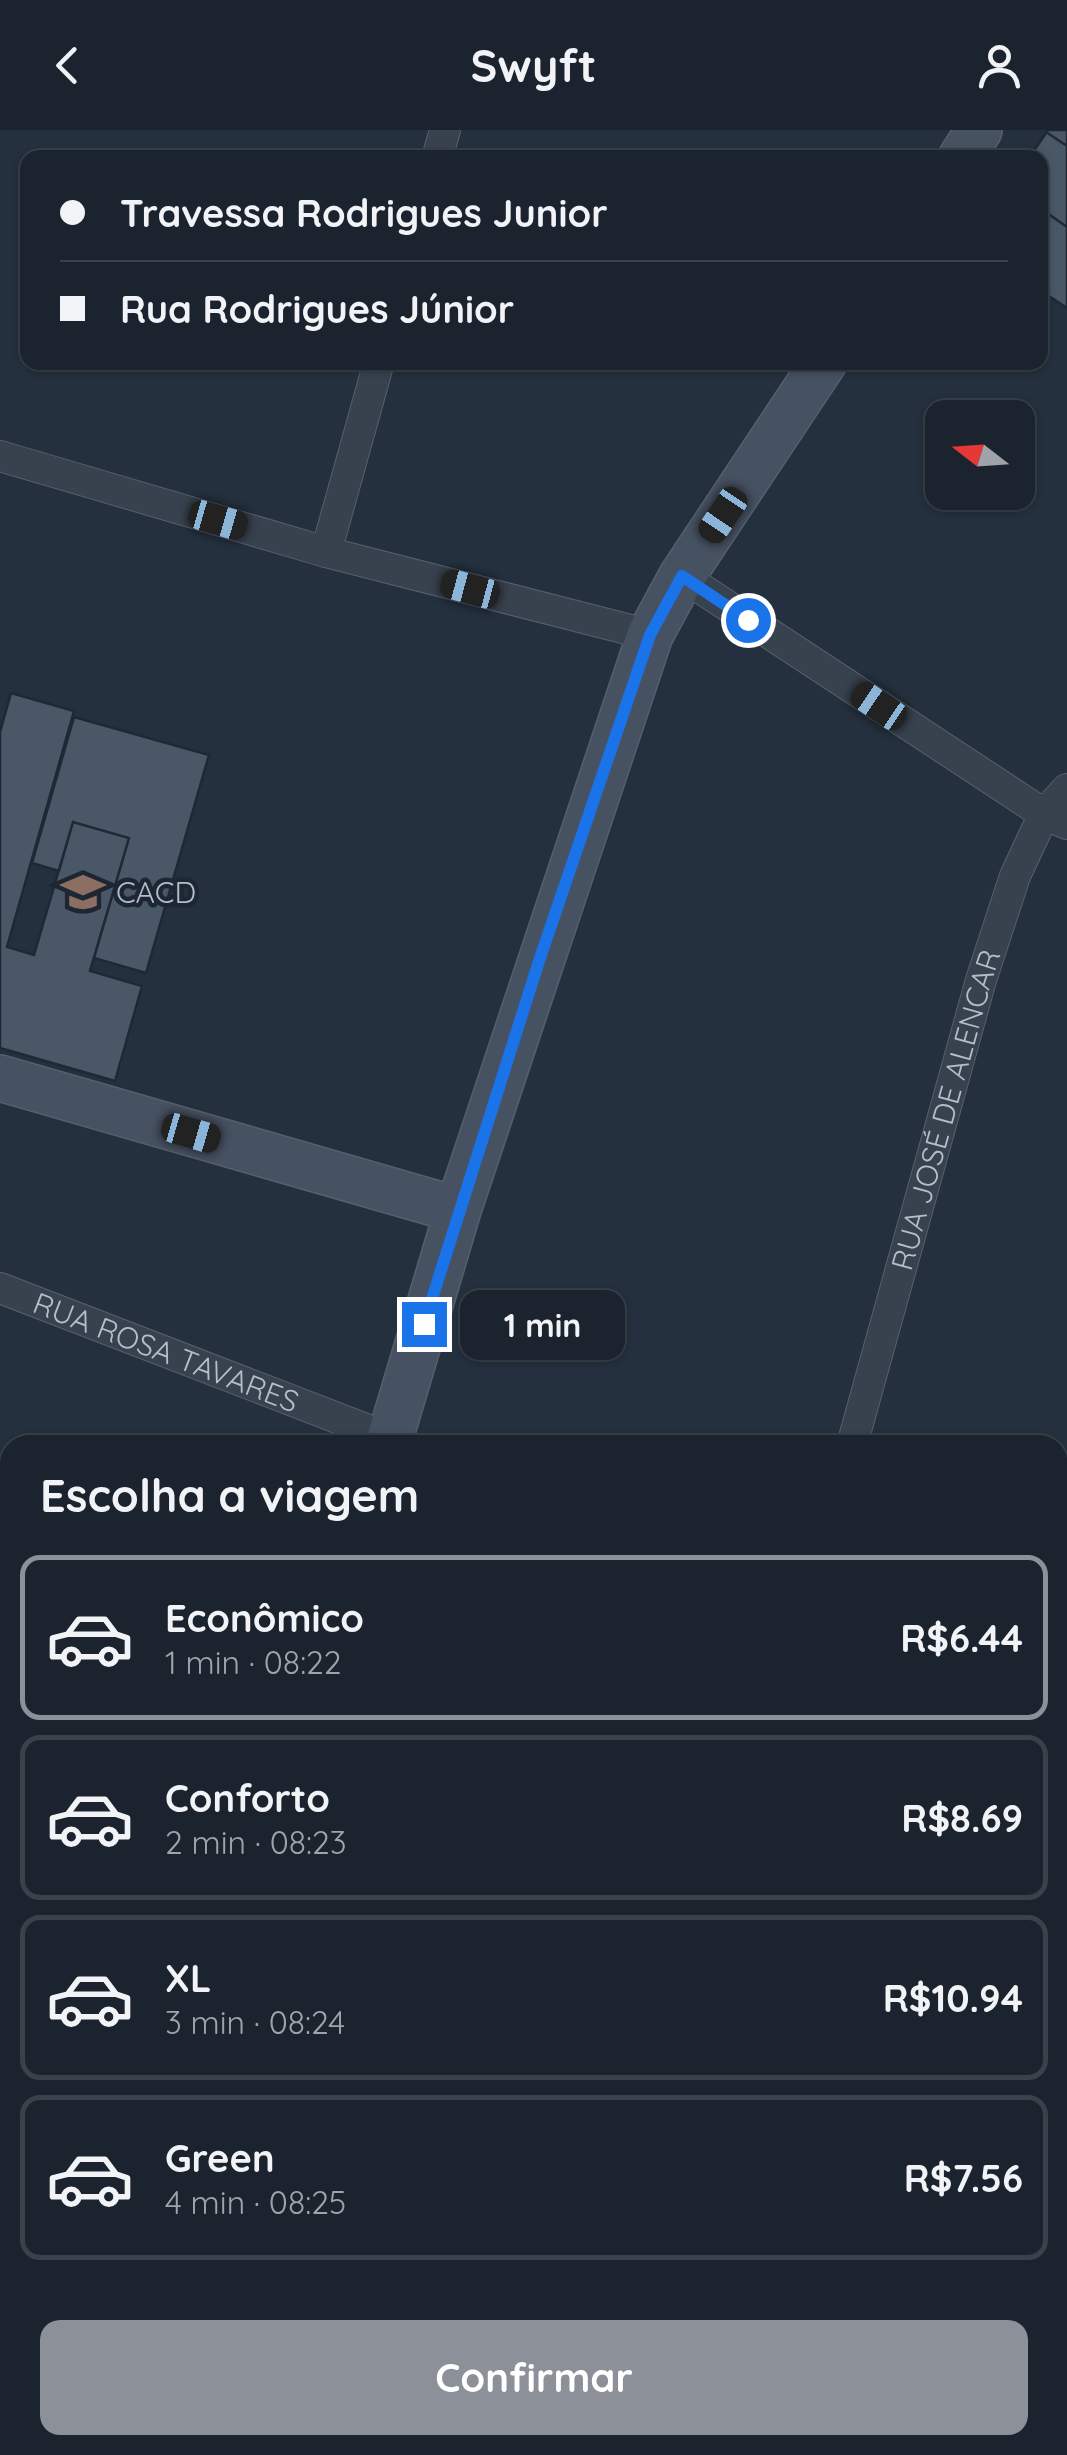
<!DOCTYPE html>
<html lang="pt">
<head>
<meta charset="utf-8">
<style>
	body { margin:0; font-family:Quicksand,sans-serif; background:#28303a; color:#f1f3f6; height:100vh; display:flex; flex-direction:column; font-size:38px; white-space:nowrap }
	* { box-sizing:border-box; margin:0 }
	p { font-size:32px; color:#a0a4aa }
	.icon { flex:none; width:55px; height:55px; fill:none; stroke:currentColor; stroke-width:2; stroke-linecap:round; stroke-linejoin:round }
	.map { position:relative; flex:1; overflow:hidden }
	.side { position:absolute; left:0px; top:1305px; width:1068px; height:1020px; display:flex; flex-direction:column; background:#1b242e; border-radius:30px 30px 0 0; box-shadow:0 2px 8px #0004,0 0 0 2px #39414a }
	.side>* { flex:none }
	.hud { position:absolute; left:20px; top:20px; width:1028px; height:220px; border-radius:20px; box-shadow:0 2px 8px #0004,0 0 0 2px #39414a; display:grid; align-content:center; height:220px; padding:0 40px; background:#1b242e }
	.needle { width:65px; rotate:287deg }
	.tools { position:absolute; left:925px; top:270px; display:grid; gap:20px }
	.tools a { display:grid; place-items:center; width:110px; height:110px; border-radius:20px; background:#1b242e; box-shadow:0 2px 8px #0004,0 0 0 2px #39414a; font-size:50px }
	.end { position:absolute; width:45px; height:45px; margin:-22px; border:12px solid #1a73e8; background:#fff; box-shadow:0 0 0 5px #fff }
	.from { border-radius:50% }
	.bubble { position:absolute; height:70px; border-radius:20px; background:#1b242e; box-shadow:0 2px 8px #0004,0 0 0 2px #39414a; font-size:32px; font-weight:700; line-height:70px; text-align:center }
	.car { position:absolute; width:30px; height:60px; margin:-30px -15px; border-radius:12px; box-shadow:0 0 8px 2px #0007; background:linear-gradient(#222 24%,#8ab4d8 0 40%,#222 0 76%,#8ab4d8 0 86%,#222 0) }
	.hud b { display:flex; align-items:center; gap:35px; height:95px; font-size:38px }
	.hud b+b { border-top:2px solid #39414a }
	.hud i { width:25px; height:25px; background:#f1f3f6 }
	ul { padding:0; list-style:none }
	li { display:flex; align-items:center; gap:30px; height:165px; margin:0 20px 15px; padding:0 20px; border:5px solid #39414a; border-radius:20px }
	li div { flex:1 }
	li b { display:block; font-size:38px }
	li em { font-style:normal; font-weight:700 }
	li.active { border-color:#8c9099 }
	li>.icon { width:90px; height:90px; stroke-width:1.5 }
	h2 { padding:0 40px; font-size:45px; line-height:120px }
	.action { display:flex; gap:20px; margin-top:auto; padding:20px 40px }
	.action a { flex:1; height:115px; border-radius:20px; background:#8c9099; color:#fff; font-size:40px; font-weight:700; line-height:115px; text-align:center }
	header { display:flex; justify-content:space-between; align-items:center; height:130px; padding:0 40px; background:#1b242e; font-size:45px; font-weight:700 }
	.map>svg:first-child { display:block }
</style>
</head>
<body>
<header><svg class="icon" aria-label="back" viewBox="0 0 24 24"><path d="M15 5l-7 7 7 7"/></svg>Swyft<svg class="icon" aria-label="person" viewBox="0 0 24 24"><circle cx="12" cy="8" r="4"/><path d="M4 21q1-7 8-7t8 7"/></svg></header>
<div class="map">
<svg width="1067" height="2325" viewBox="0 0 1067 2325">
	<rect width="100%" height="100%" fill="#24303e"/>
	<!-- green -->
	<path fill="#263d3f" d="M0,1519L10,1523V1736L0,1733Z
		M140,2315H566L563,2325H137Z"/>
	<!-- building -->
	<path fill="#4a5767" stroke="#1f2935" stroke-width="2.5" d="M1048,0H1067V178L1040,160V28H1029Z
		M1046,2L1067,16V97L1040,78V28H1029Z
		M1040,78L1067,97V178L1040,160Z
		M11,563L74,581L7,817L34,825L73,692L129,708L90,841L142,856L115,951L0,918V602Z
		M74,587L209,625L146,843L94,828L129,708L73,692L59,741L32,733Z
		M0,1393L10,1398V1481L0,1477Z"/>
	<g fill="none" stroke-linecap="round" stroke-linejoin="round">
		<!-- minor casing -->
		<g stroke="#56606c" stroke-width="32">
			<g id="minor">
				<path d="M437,28L445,0"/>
				<path d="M0,326L326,422L650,505"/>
				<path d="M326,422L379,232"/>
				<path d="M682,446L1044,684L1067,694"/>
				<path id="s1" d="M0,1158L389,1308"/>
				<path id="s2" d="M852,1315L981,850L1015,746L1044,684L1067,659"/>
				<path d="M0,1502L10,1506"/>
				<path d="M1058,1740L1067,1745"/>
				<path d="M0,1748L10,1751"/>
				<path d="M1058,1875L1067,1880"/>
				<path d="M1058,1974L1067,1967"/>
				<path d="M1058,2082L1067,2085"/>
				<path d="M590,2325L593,2315"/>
			</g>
		</g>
		<!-- secondary casing -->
		<g stroke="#56606c" stroke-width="48">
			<path id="secondary" d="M961,28L979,0
				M0,948L458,1080
				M388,1315L458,1080L650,505L682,446L824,232
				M120,2325L123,2315"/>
		</g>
		<!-- minor -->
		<use href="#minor" stroke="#38424e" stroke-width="30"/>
		<!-- secondary -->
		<use href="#secondary" stroke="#465161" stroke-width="45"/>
	</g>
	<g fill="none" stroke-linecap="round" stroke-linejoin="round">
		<!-- route -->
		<path stroke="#1a73e8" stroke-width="12" d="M424,1194L539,831L650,505L682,446L748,490"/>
	</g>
	<!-- icons -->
	<defs>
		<g id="school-bare" transform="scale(3.45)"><path d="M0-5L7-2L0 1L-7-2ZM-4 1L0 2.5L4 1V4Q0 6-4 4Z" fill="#8d6e63" stroke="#1d2733" stroke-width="2.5" paint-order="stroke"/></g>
	</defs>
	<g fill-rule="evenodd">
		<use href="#school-bare" x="83" y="762"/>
	</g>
	<g text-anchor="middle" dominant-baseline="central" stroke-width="9" stroke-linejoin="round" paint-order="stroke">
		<!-- poi labels -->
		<g font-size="30" fill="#b4bdc9" stroke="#1d2733" text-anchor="start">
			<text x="116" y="762">CACD</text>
		</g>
		<!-- street labels -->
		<g font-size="30" fill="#b4bdc9" stroke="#1d2733">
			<text stroke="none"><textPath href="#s2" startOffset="348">RUA JOSÉ DE ALENCAR</textPath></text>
			<text stroke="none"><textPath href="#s1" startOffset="178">RUA ROSA TAVARES</textPath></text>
		</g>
	</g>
</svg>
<div class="tools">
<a><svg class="needle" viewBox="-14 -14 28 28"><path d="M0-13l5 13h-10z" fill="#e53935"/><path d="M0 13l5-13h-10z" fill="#a0a4aa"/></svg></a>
</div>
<i class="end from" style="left:748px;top:490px"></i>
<i class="end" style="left:424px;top:1194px"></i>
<div class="bubble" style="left:460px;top:1160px;width:165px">1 min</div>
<i class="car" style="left:723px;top:385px;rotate:214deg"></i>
<i class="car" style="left:218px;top:390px;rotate:106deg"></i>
<i class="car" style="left:470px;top:459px;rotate:285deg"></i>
<i class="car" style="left:879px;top:576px;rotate:304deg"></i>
<i class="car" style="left:191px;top:1003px;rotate:106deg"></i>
<div class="hud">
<b><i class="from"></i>Travessa Rodrigues Junior</b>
<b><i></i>Rua Rodrigues Júnior</b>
</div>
<section class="side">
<h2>Escolha a viagem</h2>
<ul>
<li class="active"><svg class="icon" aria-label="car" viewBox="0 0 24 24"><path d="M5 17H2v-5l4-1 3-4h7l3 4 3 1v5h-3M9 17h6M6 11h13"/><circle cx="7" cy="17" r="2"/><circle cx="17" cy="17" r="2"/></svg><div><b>Econômico</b><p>1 min · 08:22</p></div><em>R$6.44</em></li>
<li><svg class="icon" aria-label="car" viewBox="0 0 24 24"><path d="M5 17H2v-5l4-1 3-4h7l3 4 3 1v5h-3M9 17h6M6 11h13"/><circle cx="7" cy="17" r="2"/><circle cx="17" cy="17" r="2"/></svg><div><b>Conforto</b><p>2 min · 08:23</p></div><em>R$8.69</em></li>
<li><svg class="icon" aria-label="car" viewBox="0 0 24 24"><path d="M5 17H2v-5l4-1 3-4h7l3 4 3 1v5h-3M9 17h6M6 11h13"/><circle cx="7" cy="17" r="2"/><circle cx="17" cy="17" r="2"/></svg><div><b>XL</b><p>3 min · 08:24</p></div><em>R$10.94</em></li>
<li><svg class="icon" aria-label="car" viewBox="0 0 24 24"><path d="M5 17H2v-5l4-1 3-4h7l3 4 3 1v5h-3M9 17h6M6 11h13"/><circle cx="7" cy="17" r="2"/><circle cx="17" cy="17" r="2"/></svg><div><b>Green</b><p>4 min · 08:25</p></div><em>R$7.56</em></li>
</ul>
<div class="action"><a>Confirmar</a></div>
</section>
</div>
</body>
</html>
